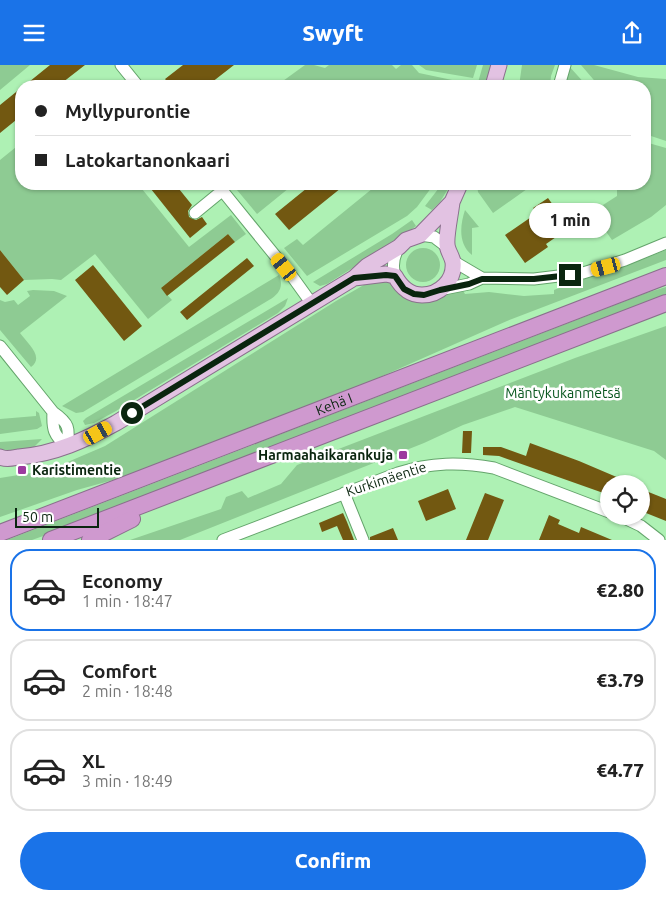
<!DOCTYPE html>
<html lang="en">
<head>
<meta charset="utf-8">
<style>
	body { margin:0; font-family:Ubuntu,sans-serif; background:#f6f6f6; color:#222; height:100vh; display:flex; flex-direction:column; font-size:19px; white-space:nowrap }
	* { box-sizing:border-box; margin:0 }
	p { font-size:16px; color:#767676 }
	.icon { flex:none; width:28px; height:28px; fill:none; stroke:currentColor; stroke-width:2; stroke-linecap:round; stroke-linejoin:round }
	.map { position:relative; height:475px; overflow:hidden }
	.sheet { display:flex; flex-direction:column; background:#fff; flex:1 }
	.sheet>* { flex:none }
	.banner { position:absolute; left:15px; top:15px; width:636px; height:110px; border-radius:20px; box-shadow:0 1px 4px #0004; display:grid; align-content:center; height:110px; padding:0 20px; background:#fff }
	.fabs { position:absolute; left:600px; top:410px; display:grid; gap:10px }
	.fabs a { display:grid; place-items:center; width:50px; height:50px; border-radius:50%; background:#fff; box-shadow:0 1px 4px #0004; font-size:25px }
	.scale { position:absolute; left:15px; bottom:12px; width:84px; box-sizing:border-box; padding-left:5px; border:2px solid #0a250f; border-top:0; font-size:14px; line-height:18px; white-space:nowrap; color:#0a250f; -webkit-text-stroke:4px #fff; paint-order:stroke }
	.end { position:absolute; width:22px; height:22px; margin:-11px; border:6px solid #0a250f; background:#fff; box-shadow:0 0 0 2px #fff }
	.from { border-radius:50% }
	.bubble { position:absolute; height:35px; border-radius:18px; background:#fff; box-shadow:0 1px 4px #0004; font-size:16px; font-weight:800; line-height:35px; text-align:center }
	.car { position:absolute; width:15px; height:30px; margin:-15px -8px; border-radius:6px; box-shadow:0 0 4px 1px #0007; background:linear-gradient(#f5c518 24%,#345 0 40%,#f5c518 0 76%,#345 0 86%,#f5c518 0) }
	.banner b { display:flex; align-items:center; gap:18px; height:48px; font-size:19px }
	.banner b+b { border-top:1px solid #e0e0e0 }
	.banner i { width:12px; height:12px; background:#222 }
	ul { padding:9px 0 0; list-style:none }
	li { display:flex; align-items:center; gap:15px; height:82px; margin:0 10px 8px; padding:0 10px; border:2px solid #e0e0e0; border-radius:20px }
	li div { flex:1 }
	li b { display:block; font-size:19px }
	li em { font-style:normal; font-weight:800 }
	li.on { border-color:#1a73e8 }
	li>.icon { width:45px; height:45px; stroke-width:1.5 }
	.button { display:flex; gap:10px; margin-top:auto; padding:10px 20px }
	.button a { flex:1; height:58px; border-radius:30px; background:#1a73e8; color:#fff; font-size:20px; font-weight:800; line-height:58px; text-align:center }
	header { display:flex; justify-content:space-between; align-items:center; height:65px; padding:0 20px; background:#1a73e8; color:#fff; font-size:22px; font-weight:800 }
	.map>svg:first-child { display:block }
</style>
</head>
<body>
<header><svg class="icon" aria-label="menu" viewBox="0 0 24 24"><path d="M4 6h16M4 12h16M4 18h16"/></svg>Swyft<svg class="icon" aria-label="share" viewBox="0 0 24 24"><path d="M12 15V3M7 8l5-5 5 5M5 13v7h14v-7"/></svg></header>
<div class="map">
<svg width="666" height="475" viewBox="0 0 666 475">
	<rect width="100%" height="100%" fill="#aef1b4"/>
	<!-- green -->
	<path fill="#8ecb93" d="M0,0H30L0,25Z
		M305,0H314L325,3L329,0H392L396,4L401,0H412L419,8L471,19L470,21H276Z
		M419,0H477L473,13L426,5Z
		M483,0H492L486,21H477Z
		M522,0H555L551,11L550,21H519Z
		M568,0L587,21H564Z
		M581,0H594L638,12L666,14V76L651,71L645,67V21H599Z
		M645,77L666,83V140L651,152L612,175L592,147L617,131V119H645Z
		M21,78V119H138L189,182L231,150L246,169L235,177L228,169L161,223L172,235L148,254L95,189L61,215L52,214L24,215L0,185V95Z
		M232,119H294L257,149Z
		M378,119H434L417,142L407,151L307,211L284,183L297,174L303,180Z
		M442,119H451L440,137L432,145L425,141Z
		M477,119H534L493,148L478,127Z
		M465,145L479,162L472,163V190C458,179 460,160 465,145Z
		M412,155L416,161L402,172L327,219L320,221L313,217L392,169Z
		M406 200a17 17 0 1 1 34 0a17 17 0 1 1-34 0Z
		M666,185V195L507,256L344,328L131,410L77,425L0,452V413L49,405L105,381L336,236L369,217L385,216L436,232L462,224L465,229L489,227L524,231L554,229V225L575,217L623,202Z
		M279,210C284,222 279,229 269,235L83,347L76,348L62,341Z
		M666,222V230L82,457L32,475H7L646,228Z
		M33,225L54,226L67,231L20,268C27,278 45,292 31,302L0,265V235L5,237L14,235L18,240L30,231L27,226Z
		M288,233L285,241L278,248L116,346L94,358L85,360L83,356L86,353Z
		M666,261V395L654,386L515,342L463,360L424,378L180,475H130L221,444L226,432L242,426L248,433L281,419L297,400L575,293Z
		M36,346L39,348L42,361L37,364L0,369V354L36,351Z
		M42,374L33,383L0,386V377Z"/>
	<!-- building -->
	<path fill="#725811" d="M50,0H85L58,21H24Z
		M183,0H234L207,21H171L165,14Z
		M21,23V51L0,68V40Z
		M147,119H175L192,140L188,146L189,152L196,155L202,152L207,159L190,173Z
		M312,119H346L289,165L275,149Z
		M548,133L553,140L556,138L572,161L546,179L548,182L525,198L505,170L537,148L533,143Z
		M228,169L235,177L167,231L161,223Z
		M0,185L24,215L7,230L0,222Z
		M247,193L254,201L187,255L180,247Z
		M93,200L142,261L124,276L75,215Z
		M463,366H472L471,388H462Z
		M530,378L579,396L633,419H609V430L499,391L483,390V382H501L526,391Z
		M448,424L456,444L426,456L418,436Z
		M641,424L666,434V456L641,446Z
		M485,428L504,435L488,475H466Z
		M343,448L347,457L354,475H343L337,461L322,467L319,458Z
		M549,450L560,455L558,459L579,468L581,462L612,475H539Z
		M393,463L398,475H370V472Z"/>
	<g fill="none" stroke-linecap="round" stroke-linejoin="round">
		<!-- minor casing -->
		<g stroke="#64a46b" stroke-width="13">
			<path id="minor" d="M121,0L138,21
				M559,21L565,0
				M217,119L294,214L312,239
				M195,148L217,130
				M420,170L434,172L446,181
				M453,196L482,213
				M395,211C392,201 393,192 399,182
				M439,225L469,219L482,213L534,214L583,208L625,195L666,178
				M0,281L53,347C69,358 70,363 67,382
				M53,347C52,365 54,370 67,382
				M344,428L363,475
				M620,451L641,461L659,475
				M223,475L398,408C431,397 461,397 494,403L609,447"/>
		</g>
		<!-- major casing -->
		<g stroke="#8a708c" stroke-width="17">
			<path id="major" d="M493,21L499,0
				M354,213L386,209L395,211C401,222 410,230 422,230C440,230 455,215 453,197C452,191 447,185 447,179C446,170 451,147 452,137
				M0,392C6,395 13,393 19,392C55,389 85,375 116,358L354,213L367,201L399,182L406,175L420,170L452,137L460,119"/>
		</g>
		<!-- highway casing -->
		<g stroke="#8a708c" stroke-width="18">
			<g id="highway">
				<path id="s1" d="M0,468L666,211"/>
				<path d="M51,475L666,238"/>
				<path d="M90,475L132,454"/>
			</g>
		</g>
		<!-- minor -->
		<use href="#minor" stroke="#fff" stroke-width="11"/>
		<!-- major -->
		<use href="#major" stroke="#e2c2e2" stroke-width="15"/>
		<!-- highway -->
		<use href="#highway" stroke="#cf99cf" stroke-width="16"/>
	</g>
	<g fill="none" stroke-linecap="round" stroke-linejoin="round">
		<!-- route -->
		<path stroke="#0a250f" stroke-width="6" d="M132,348L354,213L386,210L395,211L404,224L414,229L424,230L440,225L469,219L482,214H534L570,210"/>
	</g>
	<!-- markers -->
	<g fill="#9c399f" stroke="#fff" stroke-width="2">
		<rect x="398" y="385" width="10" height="10" rx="2.5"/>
		<rect x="17" y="400" width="10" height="10" rx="2.5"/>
	</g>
	<g text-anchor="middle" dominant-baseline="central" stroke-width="5" stroke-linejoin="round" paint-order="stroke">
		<!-- park labels -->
		<g font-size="14" fill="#06551c" stroke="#fff">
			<text x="563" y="328">Mäntykukanmetsä</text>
		</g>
		<!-- street labels -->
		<g font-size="14" fill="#0a250f" stroke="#fff">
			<text stroke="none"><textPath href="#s1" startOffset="358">Kehä I</textPath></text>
			<text transform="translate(386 414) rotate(-18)">Kurkimäentie</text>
		</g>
		<!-- poi labels -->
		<g font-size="14" font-weight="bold" fill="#0a250f" stroke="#fff" text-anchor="end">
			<text x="393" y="390">Harmaahaikarankuja</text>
			<text x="32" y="405" text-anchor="start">Karistimentie</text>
		</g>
	</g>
</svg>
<div class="fabs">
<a><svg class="icon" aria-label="locate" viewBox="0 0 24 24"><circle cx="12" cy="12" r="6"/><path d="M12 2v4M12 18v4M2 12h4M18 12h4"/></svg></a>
</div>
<div class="scale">50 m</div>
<i class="end from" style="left:132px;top:348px"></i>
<i class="end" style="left:570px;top:210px"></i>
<div class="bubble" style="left:529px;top:138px;width:82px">1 min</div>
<i class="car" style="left:284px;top:202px;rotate:321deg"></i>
<i class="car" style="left:606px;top:202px;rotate:255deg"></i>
<i class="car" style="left:98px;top:368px;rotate:60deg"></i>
<div class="banner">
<b><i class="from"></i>Myllypurontie</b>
<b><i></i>Latokartanonkaari</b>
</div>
</div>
<section class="sheet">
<ul>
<li class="on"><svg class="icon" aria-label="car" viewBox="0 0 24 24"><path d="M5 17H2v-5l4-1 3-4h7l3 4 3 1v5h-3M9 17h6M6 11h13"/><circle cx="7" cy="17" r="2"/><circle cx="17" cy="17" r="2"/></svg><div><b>Economy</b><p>1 min · 18:47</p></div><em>€2.80</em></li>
<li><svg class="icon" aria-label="car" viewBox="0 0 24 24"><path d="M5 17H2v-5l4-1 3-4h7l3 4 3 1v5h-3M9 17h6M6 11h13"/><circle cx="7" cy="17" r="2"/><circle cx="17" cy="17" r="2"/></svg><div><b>Comfort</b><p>2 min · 18:48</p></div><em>€3.79</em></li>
<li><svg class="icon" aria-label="car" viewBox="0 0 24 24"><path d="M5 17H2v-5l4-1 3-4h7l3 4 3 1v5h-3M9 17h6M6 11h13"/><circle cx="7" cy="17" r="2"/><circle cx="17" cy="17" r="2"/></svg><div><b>XL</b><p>3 min · 18:49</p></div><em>€4.77</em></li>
</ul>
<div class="button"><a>Confirm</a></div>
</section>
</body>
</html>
